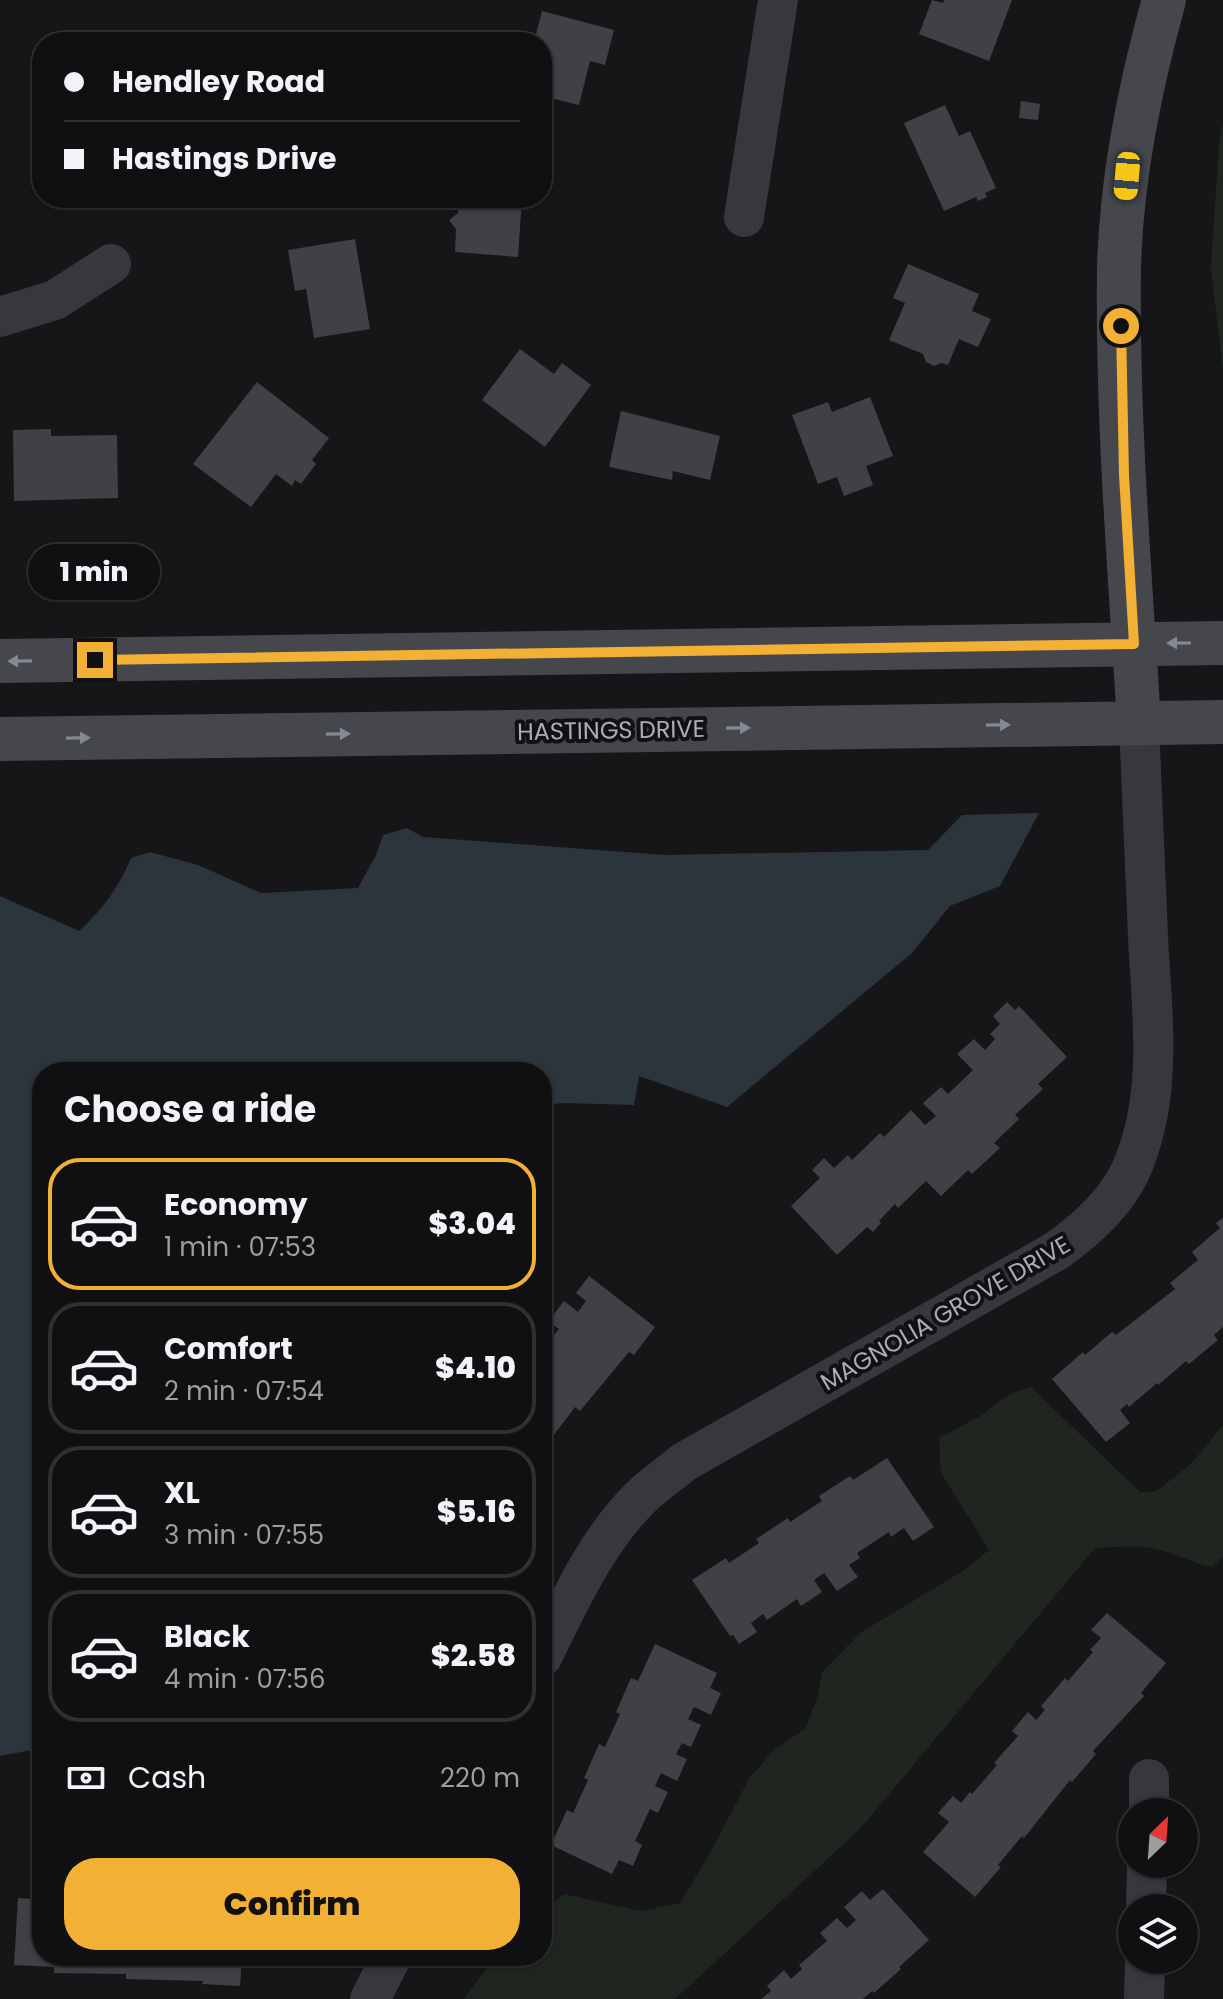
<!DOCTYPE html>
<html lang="en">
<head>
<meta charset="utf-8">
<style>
	body { margin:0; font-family:Poppins,sans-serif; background:#1e1e20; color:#f1f3f6; height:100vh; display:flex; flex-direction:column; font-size:30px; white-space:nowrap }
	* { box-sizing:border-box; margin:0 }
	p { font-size:26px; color:#9c9d9f }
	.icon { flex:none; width:44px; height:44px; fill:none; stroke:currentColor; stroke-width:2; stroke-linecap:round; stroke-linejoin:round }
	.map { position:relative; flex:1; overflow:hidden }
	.side { position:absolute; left:32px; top:1062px; width:520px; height:904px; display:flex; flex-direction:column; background:#101012; border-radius:32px; box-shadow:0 2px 6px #0004,0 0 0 2px #303032 }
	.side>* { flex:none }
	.guide { position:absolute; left:32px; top:32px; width:520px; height:176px; border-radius:32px; box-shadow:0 2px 6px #0004,0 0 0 2px #303032; display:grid; align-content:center; height:176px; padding:0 32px; background:#101012 }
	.needle { width:52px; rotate:25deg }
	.controls { position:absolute; left:1118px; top:1798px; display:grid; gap:16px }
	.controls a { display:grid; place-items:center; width:80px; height:80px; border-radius:50%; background:#101012; box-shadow:0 2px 6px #0004,0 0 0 2px #303032; font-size:40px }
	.end { position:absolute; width:36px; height:36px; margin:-18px; border:10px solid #f2b134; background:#111; box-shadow:0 0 0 4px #111 }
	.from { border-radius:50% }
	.bubble { position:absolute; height:56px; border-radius:28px; background:#101012; box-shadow:0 2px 6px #0004,0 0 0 2px #303032; font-size:26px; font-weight:800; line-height:56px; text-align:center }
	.car { position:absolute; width:24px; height:48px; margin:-24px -12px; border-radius:10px; box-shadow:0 0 6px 2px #0007; background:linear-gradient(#f5c518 24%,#345 0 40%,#f5c518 0 76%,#345 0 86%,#f5c518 0) }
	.guide b { display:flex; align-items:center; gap:28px; height:76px; font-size:30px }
	.guide b+b { border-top:2px solid #303032 }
	.guide i { width:20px; height:20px; background:#f1f3f6 }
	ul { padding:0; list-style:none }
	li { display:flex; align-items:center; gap:24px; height:132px; margin:0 16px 12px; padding:0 16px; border:4px solid #303032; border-radius:32px }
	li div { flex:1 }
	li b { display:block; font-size:30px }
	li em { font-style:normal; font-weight:800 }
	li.on { border-color:#f2b134 }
	li>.icon { width:72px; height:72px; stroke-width:1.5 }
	h2 { padding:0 32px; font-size:36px; line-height:96px }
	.pay { display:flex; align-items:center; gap:20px; height:88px; padding:0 32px; font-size:30px }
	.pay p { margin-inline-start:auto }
	.button { display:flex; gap:16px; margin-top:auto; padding:16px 32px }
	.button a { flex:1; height:92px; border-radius:32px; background:#f2b134; color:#111; font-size:32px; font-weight:800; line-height:92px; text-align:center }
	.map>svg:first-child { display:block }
</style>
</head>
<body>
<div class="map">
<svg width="1223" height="1999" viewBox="0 0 1223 1999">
	<rect width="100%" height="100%" fill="#161618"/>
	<!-- green -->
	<path fill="#1e261f" d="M1223,124V371L1211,269L1219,142Z
		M1031,1387L1140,1492H1155L1191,1464L1223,1425V1556L1212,1567C1191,1563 1173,1552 1152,1548C1133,1545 1114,1547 1095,1548L859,1830L675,1999H464L496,1956H542V1912L564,1894L641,1911L680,1903L709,1855L750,1777L775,1749L805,1729L817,1698L822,1672L860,1633L963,1571L989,1550L941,1473L939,1438L980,1416L1010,1394Z"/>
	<!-- water -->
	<path fill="#2c353c" d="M1039,813L1000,886L950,906L912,953L727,1107L639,1076L634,1105L565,1103L542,1105V1072H42V1748L0,1756V896L79,931C103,909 119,887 131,858L150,852L198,865L261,893L358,888L376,855L383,835L407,828L423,837L665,855L928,850L962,815Z"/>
	<!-- building -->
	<path fill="#404145" d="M932,0L943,3L944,0H1012L989,61L919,34Z
		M542,11L614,30L605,65L590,61L579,105L542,96V42H534Z
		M1021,101L1040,104L1038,120L1019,118Z
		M945,105L959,136L970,131L996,188L985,193L987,197L978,201L976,197L944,211L904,123Z
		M459,198H522L518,257L455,252L456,229L449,220L458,213Z
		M355,239L370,329L314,338L306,289L295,291L288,250Z
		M908,264L979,294L972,311L991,319L978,347L959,339L948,365L941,363L934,366L926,362L923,354L889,340L905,303L893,298Z
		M520,349L554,374L562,363L591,385L545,447L482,400Z
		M257,382L329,438L312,460L316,464L301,484L295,480L292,486L276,474L251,507L193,464Z
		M870,397L893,456L866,466L873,485L844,496L837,477L818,484L792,415L828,402L832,412Z
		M621,411L720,436L710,480L673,471L672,480L609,467Z
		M51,429V436L117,435L118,498L14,501L13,430Z
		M1007,1002L1015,1010L1019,1006L1067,1057L1038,1084L1043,1089L1015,1115L1019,1119L994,1143L1000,1148L972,1174L968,1170L941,1196L926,1181L898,1208L895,1204L879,1221L881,1223L873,1232L867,1227L837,1255L791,1206L820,1178L812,1170L824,1158L834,1168L848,1155L852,1160L880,1133L884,1137L911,1110L925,1125L936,1116L923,1103L941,1087L948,1094L973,1070L957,1054L974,1039L985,1050L995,1039L990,1034L1000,1024L993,1016Z
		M1223,1218V1327L1214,1335L1218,1340L1189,1364L1186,1361L1158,1385L1157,1383L1129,1407L1127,1404L1120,1410L1130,1423L1106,1442L1052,1379L1083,1352L1085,1355L1112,1332L1116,1335L1175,1289L1170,1283L1198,1260L1192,1252L1220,1228L1216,1223Z
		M589,1276L655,1327L634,1355L629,1352L580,1411L575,1407L553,1436L549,1434L542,1443V1335L549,1341L559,1329L548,1322L564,1301L578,1312L586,1301L576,1293Z
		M887,1458L934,1527L913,1541L904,1528L891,1537L889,1532L857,1553L860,1558L849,1565L858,1577L837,1591L824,1573L814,1580L822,1592L801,1606L797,1599L767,1620L763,1614L751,1623L757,1632L739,1644L733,1635L730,1636L692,1580L726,1558L729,1563L759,1543L756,1539L788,1518L790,1522L822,1501L819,1496L850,1476L853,1480Z
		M1107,1613L1166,1663L1141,1693L1144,1696L1093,1751L1096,1754L1072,1782L1070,1780L1024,1838L1022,1836L998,1865L1001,1867L975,1897L923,1852L949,1822L938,1813L953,1796L961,1803L970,1792L972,1794L997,1765L994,1763L1018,1736L1012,1731L1028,1712L1036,1720L1045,1710L1041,1706L1065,1678L1068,1681L1093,1652L1090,1650L1101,1638L1091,1630Z
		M655,1644L717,1673L710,1688L721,1693L711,1715L694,1707L688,1719L701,1725L691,1747L682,1743L676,1754L687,1759L677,1781L661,1773L655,1786L668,1792L658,1813L650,1809L635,1841L642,1845L633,1866L619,1860L612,1874L551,1845L567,1810L573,1813L588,1780L584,1778L599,1744L605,1747L620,1714L616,1712L631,1678L638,1681Z
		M35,1886H42V1956H242L240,1986L202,1984L203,1981L126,1979V1974L54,1973V1967L14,1965L18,1898L34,1899Z
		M883,1889L929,1940L899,1967L901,1969L874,1993L872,1991L863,1999H761L771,1991L767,1986L784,1970L791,1979L802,1969L799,1965L827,1941L820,1933L837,1918L847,1928L856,1920L844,1907L862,1891L870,1900Z"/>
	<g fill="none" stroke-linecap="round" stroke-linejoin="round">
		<!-- street -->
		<path stroke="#37383d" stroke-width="40" d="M744,217L778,0
			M0,317L55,300L111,264
			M542,1657C570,1601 595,1543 640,1498C653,1485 670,1474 684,1462L1056,1251C1086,1230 1114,1205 1130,1172C1164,1098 1152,1015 1148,937C1145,865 1142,794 1139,723
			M1149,1812V1779
			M1146,1908L1147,1864
			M370,1999L392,1956
			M1144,1999L1145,1960"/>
		<!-- secondary -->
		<path stroke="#45474d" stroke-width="44" d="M0,661L1223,643
			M1139,723C1130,572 1117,420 1119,269C1121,179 1140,86 1164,0
			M0,739L1223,722"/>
	</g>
	<!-- one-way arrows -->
	<defs><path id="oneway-solid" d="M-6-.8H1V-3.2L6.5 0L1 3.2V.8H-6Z" transform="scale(2)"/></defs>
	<g fill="#858993">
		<use href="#oneway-solid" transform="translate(1179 643) rotate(180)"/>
		<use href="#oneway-solid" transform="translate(20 661) rotate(179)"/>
		<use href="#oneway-solid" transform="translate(998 725) rotate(-1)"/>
		<use href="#oneway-solid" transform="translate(738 728) rotate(-1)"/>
		<use href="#oneway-solid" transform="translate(338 734) rotate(-1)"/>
		<use href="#oneway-solid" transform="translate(78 738) rotate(-1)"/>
	</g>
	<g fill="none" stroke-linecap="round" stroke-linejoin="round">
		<!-- route -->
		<path stroke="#f2b134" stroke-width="10" d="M95,660L1134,644L1124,475L1121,326"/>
	</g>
	<g text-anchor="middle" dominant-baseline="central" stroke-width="8" stroke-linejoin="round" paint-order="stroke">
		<!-- street labels -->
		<g font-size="24" fill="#a8adb8" stroke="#111113">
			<text transform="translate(611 730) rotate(-1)">HASTINGS DRIVE</text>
			<text transform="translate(945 1313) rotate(-30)">MAGNOLIA GROVE DRIVE</text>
		</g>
	</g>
</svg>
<div class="controls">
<a><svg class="needle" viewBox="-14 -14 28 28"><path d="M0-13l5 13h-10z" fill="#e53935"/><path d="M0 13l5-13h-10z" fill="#9c9d9f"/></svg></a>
<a><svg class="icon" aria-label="layers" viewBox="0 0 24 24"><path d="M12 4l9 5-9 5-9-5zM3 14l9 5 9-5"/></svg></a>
</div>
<i class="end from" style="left:1121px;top:326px"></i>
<i class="end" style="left:95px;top:660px"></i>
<div class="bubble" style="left:28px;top:544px;width:132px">1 min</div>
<i class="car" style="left:1127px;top:176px;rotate:185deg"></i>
<div class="guide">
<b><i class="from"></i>Hendley Road</b>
<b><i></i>Hastings Drive</b>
</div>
<section class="side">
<h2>Choose a ride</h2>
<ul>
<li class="on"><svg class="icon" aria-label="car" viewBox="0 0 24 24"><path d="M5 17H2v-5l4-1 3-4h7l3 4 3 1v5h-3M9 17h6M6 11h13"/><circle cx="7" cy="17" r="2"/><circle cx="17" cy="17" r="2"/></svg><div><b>Economy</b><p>1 min · 07:53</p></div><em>$3.04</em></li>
<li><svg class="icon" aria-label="car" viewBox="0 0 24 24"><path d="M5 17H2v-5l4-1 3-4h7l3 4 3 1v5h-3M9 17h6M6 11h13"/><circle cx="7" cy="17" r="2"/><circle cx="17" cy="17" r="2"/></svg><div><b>Comfort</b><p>2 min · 07:54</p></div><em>$4.10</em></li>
<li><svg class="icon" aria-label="car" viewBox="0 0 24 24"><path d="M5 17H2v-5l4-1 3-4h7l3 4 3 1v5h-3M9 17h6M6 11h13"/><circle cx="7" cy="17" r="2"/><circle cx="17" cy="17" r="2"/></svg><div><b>XL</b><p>3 min · 07:55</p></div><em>$5.16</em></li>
<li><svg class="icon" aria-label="car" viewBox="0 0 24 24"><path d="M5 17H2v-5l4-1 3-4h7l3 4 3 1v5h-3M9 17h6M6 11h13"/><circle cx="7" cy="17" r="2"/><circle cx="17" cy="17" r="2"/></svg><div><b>Black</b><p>4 min · 07:56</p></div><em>$2.58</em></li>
</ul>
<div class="pay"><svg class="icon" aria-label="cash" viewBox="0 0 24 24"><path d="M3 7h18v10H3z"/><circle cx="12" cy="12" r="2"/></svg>Cash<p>220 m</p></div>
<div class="button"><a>Confirm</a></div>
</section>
</div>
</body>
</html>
